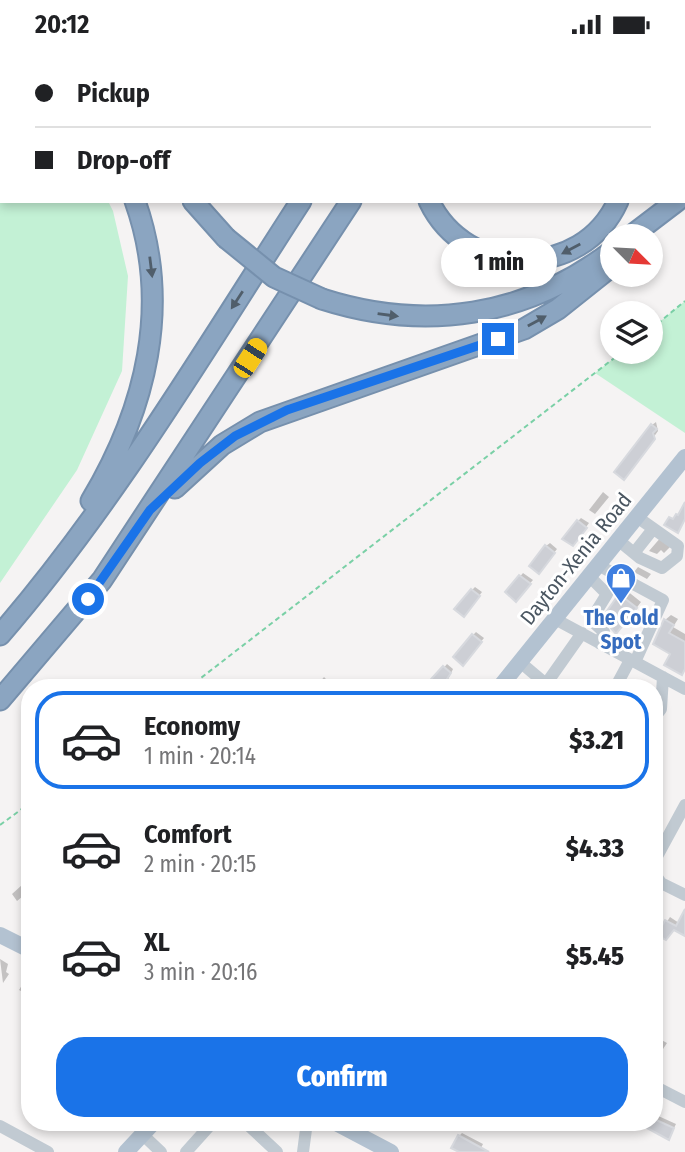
<!DOCTYPE html>
<html lang="en">
<head>
<meta charset="utf-8">
<style>
	body { margin:0; font-family:"Fira Sans Condensed",sans-serif; background:#f2f2f2; color:#202124; height:100vh; display:flex; flex-direction:column; font-size:26px; white-space:nowrap }
	* { box-sizing:border-box; margin:0 }
	p { font-size:23px; color:#757577 }
	.icon { flex:none; width:38px; height:38px; fill:none; stroke:currentColor; stroke-width:2; stroke-linecap:round; stroke-linejoin:round }
	.map { position:relative; flex:1; overflow:hidden }
	.drawer { position:absolute; left:21px; top:630px; width:642px; height:452px; display:flex; flex-direction:column; background:#fff; border-radius:28px; box-shadow:0 4px 10px #0003 }
	.drawer>* { flex:none }
	.hud { position:absolute; left:0px; top:0px; width:686px; height:154px; box-shadow:0 4px 10px #0003; display:grid; align-content:center; height:154px; padding:0 35px; background:#fff }
	.needle { width:46px; rotate:114deg }
	.fabs { position:absolute; left:600px; top:175px; display:grid; gap:14px }
	.fabs a { display:grid; place-items:center; width:63px; height:63px; border-radius:50%; background:#fff; box-shadow:0 4px 10px #0003; font-size:35px }
	.end { position:absolute; width:32px; height:32px; margin:-16px; border:9px solid #1a73e8; background:#fff; box-shadow:0 0 0 4px #fff }
	.from { border-radius:50% }
	.bubble { position:absolute; height:49px; border-radius:24px; background:#fff; box-shadow:0 4px 10px #0003; font-size:23px; font-weight:800; line-height:49px; text-align:center }
	.car { position:absolute; width:21px; height:42px; margin:-21px -10px; border-radius:9px; box-shadow:0 0 5px 2px #0007; background:linear-gradient(#f5c518 24%,#345 0 40%,#f5c518 0 76%,#345 0 86%,#f5c518 0) }
	.hud b { display:flex; align-items:center; gap:24px; height:66px; font-size:26px }
	.hud b+b { border-top:2px solid #e0e0e0 }
	.hud i { width:18px; height:18px; background:#202124 }
	ul { padding:12px 0 0; list-style:none }
	li { display:flex; align-items:center; gap:21px; height:98px; margin:0 14px 10px; padding:0 21px; border:4px solid transparent; border-radius:28px }
	li div { flex:1 }
	li b { display:block; font-size:26px }
	li em { font-style:normal; font-weight:800 }
	li.selected { border-color:#1a73e8 }
	li>.icon { width:63px; height:63px; stroke-width:1.5 }
	.primary-button { display:flex; gap:14px; margin-top:auto; padding:14px 35px }
	.primary-button a { flex:1; height:80px; border-radius:28px; background:#1a73e8; color:#fff; font-size:28px; font-weight:800; line-height:80px; text-align:center }
	.status { display:flex; justify-content:space-between; align-items:center; height:49px; padding:0 35px; background:#fff; direction:ltr }
	.status svg { height:19px; fill:currentColor }
	.map>svg:first-child { display:block }
</style>
</head>
<body>
<div class="status"><b>20:12</b><svg viewBox="0 0 49 12"><path d="M0 12V9h3v3zM5 12V6h3v6zM10 12V3h3v9zM15 12V0h3v12zM26 1h20v11H26zM47 4h2v5h-2z"/></svg></div>
<div class="map">
<svg width="685" height="1103" viewBox="0 0 685 1103">
	<rect width="100%" height="100%" fill="#f5f3f3"/>
	<!-- green -->
	<path fill="#c3f1d5" d="M0,36L2,152H108L113,162L128,227L122,322L77,421L0,534Z
		M685,252V384L595,324L622,303H651V280Z"/>
	<!-- shadow -->
	<path fill="#0003" d="M656,373L658,382L627,426L652,376Z
		M603,443L609,448L595,465L589,461Z
		M581,469L589,474L576,492L578,472Z
		M662,487L673,495L664,504L661,501L657,505L649,502Z
		M550,494L557,500L542,519L546,497Z
		M638,518L651,525L647,530L634,523Z
		M523,524L533,531L519,547L507,543Z
		M475,538L482,543L467,563L472,541Z
		M626,541L641,553L622,578L604,569Z
		M671,566L678,570L673,578L685,585V620L681,624L672,604L665,571Z
		M476,583L484,589L466,611L473,586Z
		M447,615L453,620L444,639H427Z
		M324,628L335,639L339,635L344,639H315Z
		M22,836L28,843L17,852L12,845Z
		M654,850L660,853L654,862Z
		M685,866V885L674,879L659,885L670,868L679,874Z
		M0,910L8,915L6,923L9,925L3,934Z
		M28,926L30,927L29,946L19,941Z
		M654,987L667,994L659,1006L654,1003Z
		M654,1065L676,1075L669,1089L640,1073H654Z
		M107,1073H122L116,1078Z
		M462,1084L483,1095L481,1099L489,1103H463L459,1087Z"/>
	<g fill="none" stroke-linecap="round" stroke-linejoin="round">
		<!-- stream -->
		<path stroke="#90daee" stroke-width="2.5" d="M219,2V0"/>
	</g>
	<!-- building -->
	<path fill="#cdcfd5" stroke="#d7d9de" stroke-width="2" d="M651,375L657,380L653,384L655,390L624,431L614,423Z
		M685,453V470L678,484L664,476L669,468L673,470L676,465L678,466Z
		M577,471L587,479L573,497L562,490Z
		M545,496L555,504L539,525L529,517Z
		M519,526L531,535L516,553L505,543Z
		M471,540L480,547L464,568L454,560Z
		M619,545L637,559L616,585L602,569Z
		M664,570L674,576L669,584L685,593V620L682,626L664,616L670,605L653,595Z
		M472,585L482,593L463,617L453,608Z
		M443,617L451,624L441,639H423Z
		M685,860V887L674,881L666,891L657,886L665,871L676,877Z
		M654,1070L674,1079L669,1091L636,1073H654Z
		M458,1086L489,1103H459L451,1099Z"/>
	<g fill="none" stroke-linecap="round" stroke-linejoin="round">
		<!-- highway casing -->
		<g stroke="#7690ad" stroke-width="23">
			<path id="highway" d="M4,0L7,2
				M136,0L137,2
				M518,0L527,2
				M405,2L406,0
				M459,2L460,0
				M193,152L226,189
				M429,152C466,230 582,232 618,152
				M631,187L677,152
				M322,250C425,283 526,268 612,202
				M175,439L222,396L260,373L524,280L558,260L612,217
				M91,452C146,360 172,256 135,152
				M0,586C115,453 205,300 301,152
				M0,651L102,531L351,152"/>
		</g>
		<!-- path -->
		<path stroke="#7ad0a6" stroke-width="2" stroke-dasharray="5 3.5" stroke-linecap="butt" d="M651,280L685,252
			M188,639L622,303
			M0,776L30,754"/>
		<!-- minor -->
		<path stroke="#c1cad2" stroke-width="12" d="M618,491L640,509L662,519L677,507L678,497L637,468
			M634,504L653,480
			M598,516L663,551L635,613
			M589,527L607,545L591,571L604,583L599,594
			M555,570L685,640
			M520,613L546,635L582,584
			M615,639L630,611
			M654,669L661,660L663,628
			M654,813L685,756
			M654,824L661,834L685,846
			M654,1037L685,1053
			M245,1073L277,1103
			M0,1077L48,1103
			M142,1085L161,1103
			M186,1103L213,1073
			M303,1103L307,1073"/>
		<!-- major -->
		<path stroke="#b3c2d1" stroke-width="16" d="M499,639L685,408
			M0,886L30,901
			M334,1073L391,1103
			M126,1103L154,1073"/>
		<!-- highway -->
		<use href="#highway" stroke="#8ba5c1" stroke-width="19"/>
		<!-- highway-bridge casing -->
		<g stroke="#7690ad" stroke-width="23" stroke-linecap="butt">
			<path id="highway-bridge" d="M226,189L274,228L322,250"/>
		</g>
		<!-- highway-bridge -->
		<use href="#highway-bridge" stroke="#8ba5c1" stroke-width="19"/>
	</g>
	<!-- one-way arrows -->
	<defs><path id="oneway-solid" d="M-6-.8H1V-3.2L6.5 0L1 3.2V.8H-6Z" transform="scale(1.75)"/></defs>
	<g fill="#505e6b">
		<use href="#oneway-solid" transform="translate(571 200) rotate(152)"/>
		<use href="#oneway-solid" transform="translate(151 218) rotate(83)"/>
		<use href="#oneway-solid" transform="translate(237 251) rotate(123)"/>
		<use href="#oneway-solid" transform="translate(388 266) rotate(8)"/>
		<use href="#oneway-solid" transform="translate(537 272) rotate(-29)"/>
	</g>
	<g fill="none" stroke-linecap="round" stroke-linejoin="round">
		<!-- route -->
		<path stroke="#1a73e8" stroke-width="9" d="M88,550L150,461L200,414L235,387L287,361L498,290"/>
	</g>
	<!-- icons -->
	<defs>
		<g id="shop-pin" transform="scale(1.575)"><path d="M0 17L-7.5 6A9.5 9.5 0 1 1 7.5 6Z" fill="#3f7fe0" stroke="#fff"/><path d="M-5-2.5h2.3a2.7 3.5 0 0 1 5.4 0H5L5.5 6h-11ZM-1.5-2.5h3a1.5 2.3 0 0 0-3 0Z" fill="#fff"/></g>
	</defs>
	<g fill-rule="evenodd">
		<use href="#shop-pin" x="621" y="529"/>
	</g>
	<g text-anchor="middle" dominant-baseline="central" stroke-width="6" stroke-linejoin="round" paint-order="stroke">
		<!-- street labels -->
		<g font-size="21" fill="#4a5661" stroke="#fff">
			<text transform="translate(576 510) rotate(-51)">Dayton-Xenia Road</text>
		</g>
		<!-- shop labels -->
		<g font-size="21" font-weight="bold" fill="#366cbe" stroke="#fff">
			<text x="621" y="569">The Cold<tspan x="621" dy="24">Spot</tspan></text>
		</g>
	</g>
</svg>
<div class="fabs">
<a><svg class="needle" viewBox="-14 -14 28 28"><path d="M0-13l5 13h-10z" fill="#e53935"/><path d="M0 13l5-13h-10z" fill="#757577"/></svg></a>
<a><svg class="icon" aria-label="layers" viewBox="0 0 24 24"><path d="M12 4l9 5-9 5-9-5zM3 14l9 5 9-5"/></svg></a>
</div>
<i class="end from" style="left:88px;top:550px"></i>
<i class="end" style="left:498px;top:290px"></i>
<div class="bubble" style="left:441px;top:189px;width:116px">1 min</div>
<i class="car" style="left:250px;top:309px;rotate:33deg"></i>
<div class="hud">
<b><i class="from"></i>Pickup</b>
<b><i></i>Drop-off</b>
</div>
<section class="drawer">
<ul>
<li class="selected"><svg class="icon" aria-label="car" viewBox="0 0 24 24"><path d="M5 17H2v-5l4-1 3-4h7l3 4 3 1v5h-3M9 17h6M6 11h13"/><circle cx="7" cy="17" r="2"/><circle cx="17" cy="17" r="2"/></svg><div><b>Economy</b><p>1 min · 20:14</p></div><em>$3.21</em></li>
<li><svg class="icon" aria-label="car" viewBox="0 0 24 24"><path d="M5 17H2v-5l4-1 3-4h7l3 4 3 1v5h-3M9 17h6M6 11h13"/><circle cx="7" cy="17" r="2"/><circle cx="17" cy="17" r="2"/></svg><div><b>Comfort</b><p>2 min · 20:15</p></div><em>$4.33</em></li>
<li><svg class="icon" aria-label="car" viewBox="0 0 24 24"><path d="M5 17H2v-5l4-1 3-4h7l3 4 3 1v5h-3M9 17h6M6 11h13"/><circle cx="7" cy="17" r="2"/><circle cx="17" cy="17" r="2"/></svg><div><b>XL</b><p>3 min · 20:16</p></div><em>$5.45</em></li>
</ul>
<div class="primary-button"><a>Confirm</a></div>
</section>
</div>
</body>
</html>
